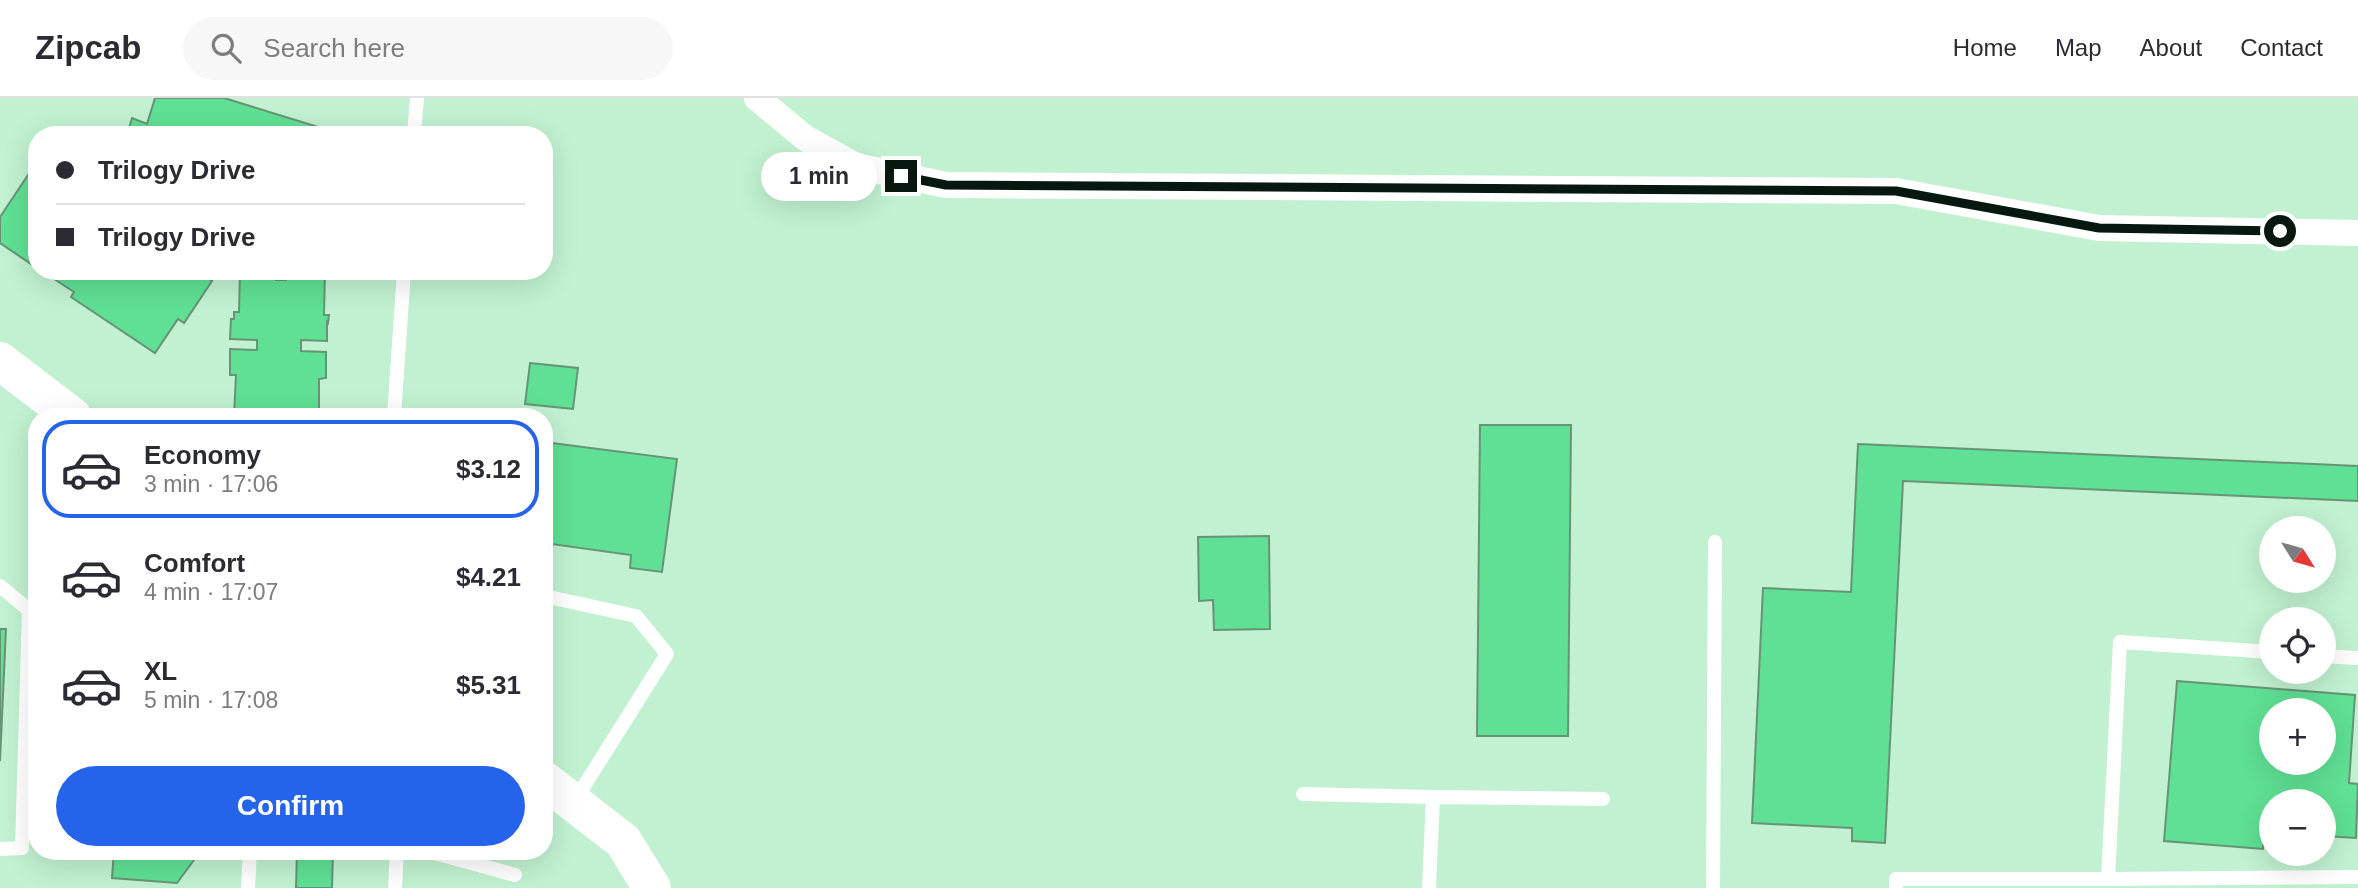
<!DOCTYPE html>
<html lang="en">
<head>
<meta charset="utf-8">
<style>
	body { margin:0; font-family:Helvetica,sans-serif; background:#f7f7f7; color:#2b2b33; height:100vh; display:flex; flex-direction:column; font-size:26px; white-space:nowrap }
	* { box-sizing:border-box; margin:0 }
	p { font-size:23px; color:#7c7c81 }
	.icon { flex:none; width:38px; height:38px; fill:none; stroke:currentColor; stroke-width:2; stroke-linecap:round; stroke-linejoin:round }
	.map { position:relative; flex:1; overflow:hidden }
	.sheet { position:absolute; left:28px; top:310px; width:525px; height:452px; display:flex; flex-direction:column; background:#fff; border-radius:28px; box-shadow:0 7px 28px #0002 }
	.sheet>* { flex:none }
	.guide { position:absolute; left:28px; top:28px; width:525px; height:154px; border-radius:28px; box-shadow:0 7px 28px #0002; display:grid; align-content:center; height:154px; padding:0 28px; background:#fff }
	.needle { width:46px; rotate:127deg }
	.controls { position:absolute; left:2259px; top:418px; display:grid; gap:14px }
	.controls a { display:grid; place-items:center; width:77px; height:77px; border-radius:50%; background:#fff; box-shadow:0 7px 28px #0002; font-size:35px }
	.end { position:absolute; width:32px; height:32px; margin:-16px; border:9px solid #07190e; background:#fff; box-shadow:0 0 0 4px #fff }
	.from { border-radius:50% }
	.bubble { position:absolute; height:49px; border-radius:24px; background:#fff; box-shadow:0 7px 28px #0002; font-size:23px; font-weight:800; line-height:49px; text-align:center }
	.guide b { display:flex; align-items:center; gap:24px; height:66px; font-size:26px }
	.guide b+b { border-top:2px solid #e1e1e2 }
	.guide i { width:18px; height:18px; background:#2b2b33 }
	ul { padding:12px 0 0; list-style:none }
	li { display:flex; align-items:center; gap:21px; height:98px; margin:0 14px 10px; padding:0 14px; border:4px solid transparent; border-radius:28px }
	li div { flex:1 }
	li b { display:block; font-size:26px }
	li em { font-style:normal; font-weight:800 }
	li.selected { border-color:#2563eb }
	li>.icon { width:63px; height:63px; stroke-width:1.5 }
	.primary-button { display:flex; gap:14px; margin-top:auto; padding:14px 28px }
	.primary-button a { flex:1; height:80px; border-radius:42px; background:#2563eb; color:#fff; font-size:28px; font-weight:800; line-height:80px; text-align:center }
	header { display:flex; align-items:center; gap:42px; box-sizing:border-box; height:98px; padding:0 35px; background:#fff; border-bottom:2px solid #e1e1e2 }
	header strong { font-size:33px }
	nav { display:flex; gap:38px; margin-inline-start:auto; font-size:24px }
	.search { width:490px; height:63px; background:#f7f7f7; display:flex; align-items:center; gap:18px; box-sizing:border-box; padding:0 24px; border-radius:38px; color:#7c7c81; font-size:26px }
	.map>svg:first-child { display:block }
</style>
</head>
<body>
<header>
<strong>Zipcab</strong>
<div class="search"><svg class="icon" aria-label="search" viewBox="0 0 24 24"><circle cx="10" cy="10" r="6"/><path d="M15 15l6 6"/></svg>Search here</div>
<nav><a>Home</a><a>Map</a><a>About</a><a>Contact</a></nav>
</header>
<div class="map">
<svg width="2358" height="790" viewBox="0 0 2358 790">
	<rect width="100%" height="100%" fill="#c1f1d0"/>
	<!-- building -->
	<path fill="#5fe094" stroke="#679476" stroke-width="2" fill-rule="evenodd" d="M155,0H224L331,33L330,37H127L132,20L147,26Z
		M36,65L37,66V170L0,145V119Z
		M42,173H197L212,183L184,225L178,221L155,255L71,199L74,194Z
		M240,173H276V182H286V173H325L324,217H329L328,225L327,224V243L301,242V253L326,254V280L319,281V318H280L281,312H270V318H234L236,277H230V251L257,252V242L230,241L231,221H234V214H239Z
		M530,265L578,270L573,311L525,306Z
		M1480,327H1571L1568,638H1477Z
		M544,344L677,361L662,474L630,470L631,457L544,445Z
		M1858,346L2358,368V403L1903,383L1885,745L1852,743V730L1752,725L1763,490L1851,494Z
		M1269,438L1270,531L1214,532L1213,502L1199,503L1198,439Z
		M0,531H6L0,663Z
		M2177,583L2355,597L2349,685L2358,686L2356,740L2324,738V704H2272V734L2264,733L2263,751L2164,743ZM2272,612H2324V665H2272Z
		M114,752H195L194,762L177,785L112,780Z
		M297,752H333L332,790H296Z"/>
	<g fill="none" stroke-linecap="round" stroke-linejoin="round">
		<!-- lane -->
		<path stroke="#fff" stroke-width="14" d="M414,37L417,0
			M394,318L404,173
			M0,488L29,512L22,750L0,751
			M544,498L636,518L667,556L574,704
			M2272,554L2120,544L2108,781L2358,779
			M2324,558L2356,560
			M1303,696L1433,699
			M424,752L515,777
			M248,790L250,752
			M395,790L397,752
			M1429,790L1433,699L1603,701
			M1713,790L1715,444
			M1896,790V781H2108"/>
		<!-- street -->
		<path stroke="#fff" stroke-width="26" d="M757,0L805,40L856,68L946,87L1896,93L2099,130L2358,135"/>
		<!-- secondary -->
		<path stroke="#fff" stroke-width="38" d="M0,263L72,318
			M544,682L623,743L652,790"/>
	</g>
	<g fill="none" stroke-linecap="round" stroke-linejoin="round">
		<!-- route -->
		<path stroke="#07190e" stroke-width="9" d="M901,78L946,87L1896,93L2099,130L2280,133"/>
	</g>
</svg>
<div class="controls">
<a><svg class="needle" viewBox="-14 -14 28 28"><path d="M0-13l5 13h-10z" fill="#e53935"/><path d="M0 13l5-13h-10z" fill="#7c7c81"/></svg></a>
<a><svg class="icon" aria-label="locate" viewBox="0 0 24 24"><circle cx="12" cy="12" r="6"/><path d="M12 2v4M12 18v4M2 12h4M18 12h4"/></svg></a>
<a>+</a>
<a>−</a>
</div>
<i class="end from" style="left:2280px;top:133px"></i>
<i class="end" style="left:901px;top:78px"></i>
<div class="bubble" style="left:761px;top:54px;width:116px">1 min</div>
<div class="guide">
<b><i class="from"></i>Trilogy Drive</b>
<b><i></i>Trilogy Drive</b>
</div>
<section class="sheet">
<ul>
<li class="selected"><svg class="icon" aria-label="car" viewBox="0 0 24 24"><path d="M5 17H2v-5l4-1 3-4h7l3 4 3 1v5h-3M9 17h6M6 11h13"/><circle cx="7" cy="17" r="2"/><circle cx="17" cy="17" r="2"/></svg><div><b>Economy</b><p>3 min · 17:06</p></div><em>$3.12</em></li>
<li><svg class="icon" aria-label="car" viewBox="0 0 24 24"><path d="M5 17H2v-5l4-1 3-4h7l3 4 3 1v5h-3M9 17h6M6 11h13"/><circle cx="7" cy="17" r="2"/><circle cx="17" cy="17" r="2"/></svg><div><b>Comfort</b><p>4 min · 17:07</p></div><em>$4.21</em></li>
<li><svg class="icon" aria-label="car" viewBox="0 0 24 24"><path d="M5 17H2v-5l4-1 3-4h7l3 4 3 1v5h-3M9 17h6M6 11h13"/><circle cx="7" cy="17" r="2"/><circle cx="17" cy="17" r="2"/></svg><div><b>XL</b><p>5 min · 17:08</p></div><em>$5.31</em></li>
</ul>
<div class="primary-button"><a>Confirm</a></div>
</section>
</div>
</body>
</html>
